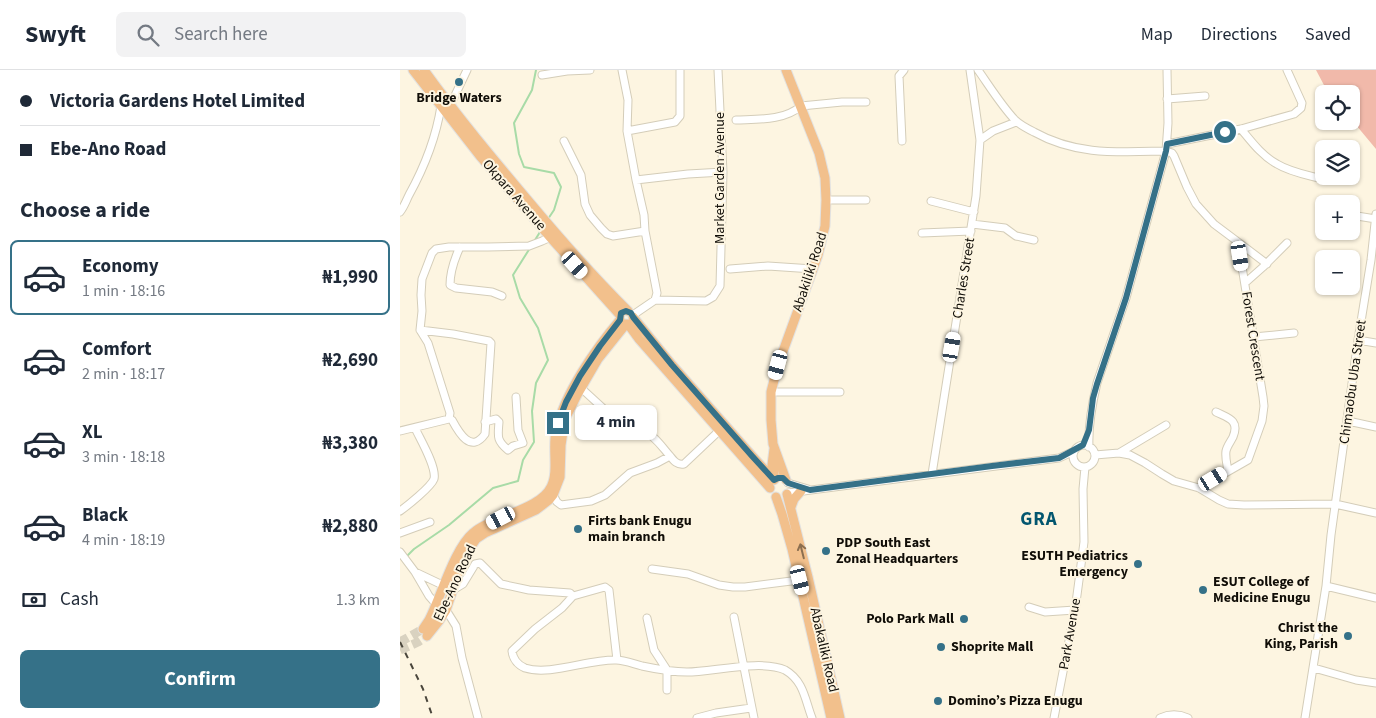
<!DOCTYPE html>
<html lang="en">
<head>
<meta charset="utf-8">
<style>
	body { margin:0; font-family:"Source Sans 3",sans-serif; background:#f2f2f3; color:#1f2937; height:100vh; display:flex; flex-direction:column; font-size:19px; white-space:nowrap }
	* { box-sizing:border-box; margin:0 }
	p { font-size:16px; color:#747a83 }
	.icon { flex:none; width:28px; height:28px; fill:none; stroke:currentColor; stroke-width:2; stroke-linecap:round; stroke-linejoin:round }
	.map { position:relative; flex:1; overflow:hidden }
	.details { display:flex; flex-direction:column; background:#fff; width:400px }
	.details>* { flex:none }
	.hud { display:grid; align-content:center; height:110px; padding:0 20px; background:#fff }
	.tools { position:absolute; left:915px; top:15px; display:grid; gap:10px }
	.tools a { display:grid; place-items:center; width:45px; height:45px; border-radius:8px; background:#fff; box-shadow:0 1px 4px #0004; font-size:25px }
	.end { position:absolute; width:22px; height:22px; margin:-11px; border:6px solid #357188; background:#fff; box-shadow:0 0 0 2px #fff }
	.from { border-radius:50% }
	.bubble { position:absolute; height:35px; border-radius:8px; background:#fff; box-shadow:0 1px 4px #0004; font-size:16px; font-weight:700; line-height:35px; text-align:center }
	.car { position:absolute; width:15px; height:30px; margin:-15px -8px; border-radius:6px; box-shadow:0 0 4px 1px #0007; background:linear-gradient(#fff 24%,#345 0 40%,#fff 0 76%,#345 0 86%,#fff 0) }
	.hud b { display:flex; align-items:center; gap:18px; height:48px; font-size:19px }
	.hud b+b { border-top:1px solid #e0e1e3 }
	.hud i { width:12px; height:12px; background:#1f2937 }
	ul { padding:0; list-style:none }
	li { display:flex; align-items:center; gap:15px; height:75px; margin:0 10px 8px; padding:0 10px; border:2px solid transparent; border-radius:8px }
	li div { flex:1 }
	li b { display:block; font-size:19px }
	li em { font-style:normal; font-weight:700 }
	li.active { border-color:#357188 }
	li>.icon { width:45px; height:45px; stroke-width:1.5 }
	h2 { padding:0 20px; font-size:22px; line-height:60px }
	.pay { display:flex; align-items:center; gap:12px; height:55px; padding:0 20px; font-size:19px }
	.pay p { margin-inline-start:auto }
	.action { display:flex; gap:10px; margin-top:auto; padding:10px 20px }
	.action a { flex:1; height:58px; border-radius:8px; background:#357188; color:#fff; font-size:20px; font-weight:700; line-height:58px; text-align:center }
	header { display:flex; align-items:center; gap:30px; box-sizing:border-box; height:70px; padding:0 25px; background:#fff; border-bottom:1px solid #e0e1e3 }
	header strong { font-size:24px }
	nav { display:flex; gap:28px; margin-inline-start:auto; font-size:18px }
	.search { width:350px; height:45px; background:#f2f2f3; display:flex; align-items:center; gap:12px; box-sizing:border-box; padding:0 18px; border-radius:8px; color:#747a83; font-size:19px }
	main { display:flex; flex:1; min-height:0 }
	.map>svg:first-child { display:block }
</style>
</head>
<body>
<header>
<strong>Swyft</strong>
<div class="search"><svg class="icon" aria-label="search" viewBox="0 0 24 24"><circle cx="10" cy="10" r="6"/><path d="M15 15l6 6"/></svg>Search here</div>
<nav><a>Map</a><a>Directions</a><a>Saved</a></nav>
</header>
<main>
<section class="details">
<div class="hud">
<b><i class="from"></i>Victoria Gardens Hotel Limited</b>
<b><i></i>Ebe-Ano Road</b>
</div>
<h2>Choose a ride</h2>
<ul>
<li class="active"><svg class="icon" aria-label="car" viewBox="0 0 24 24"><path d="M5 17H2v-5l4-1 3-4h7l3 4 3 1v5h-3M9 17h6M6 11h13"/><circle cx="7" cy="17" r="2"/><circle cx="17" cy="17" r="2"/></svg><div><b>Economy</b><p>1 min · 18:16</p></div><em>₦1,990</em></li>
<li><svg class="icon" aria-label="car" viewBox="0 0 24 24"><path d="M5 17H2v-5l4-1 3-4h7l3 4 3 1v5h-3M9 17h6M6 11h13"/><circle cx="7" cy="17" r="2"/><circle cx="17" cy="17" r="2"/></svg><div><b>Comfort</b><p>2 min · 18:17</p></div><em>₦2,690</em></li>
<li><svg class="icon" aria-label="car" viewBox="0 0 24 24"><path d="M5 17H2v-5l4-1 3-4h7l3 4 3 1v5h-3M9 17h6M6 11h13"/><circle cx="7" cy="17" r="2"/><circle cx="17" cy="17" r="2"/></svg><div><b>XL</b><p>3 min · 18:18</p></div><em>₦3,380</em></li>
<li><svg class="icon" aria-label="car" viewBox="0 0 24 24"><path d="M5 17H2v-5l4-1 3-4h7l3 4 3 1v5h-3M9 17h6M6 11h13"/><circle cx="7" cy="17" r="2"/><circle cx="17" cy="17" r="2"/></svg><div><b>Black</b><p>4 min · 18:19</p></div><em>₦2,880</em></li>
</ul>
<div class="pay"><svg class="icon" aria-label="cash" viewBox="0 0 24 24"><path d="M3 7h18v10H3z"/><circle cx="12" cy="12" r="2"/></svg>Cash<p>1.3 km</p></div>
<div class="action"><a>Confirm</a></div>
</section>
<div class="map">
<svg width="976" height="648" viewBox="0 0 976 648">
	<rect width="100%" height="100%" fill="#fdf5e1"/>
	<!-- green -->
	<path fill="#f1b9aa" d="M916,0H976V79L951,49V24H931L925,17Z"/>
	<g fill="none" stroke-linecap="round" stroke-linejoin="round">
		<!-- stream -->
		<path stroke="#a8dba7" stroke-width="2" d="M136,0L132,20L114,53L119,84L124,97L154,103L161,117L154,140L148,149
			M135,170L140,162
			M6,487L14,479L49,455L93,418L118,411L123,390L134,372L132,341L136,313L148,290L138,258L120,228L113,205L130,178"/>
		<!-- major-tunnel -->
		<path stroke="#d9d2c0" stroke-width="9" stroke-dasharray="9 4.5" stroke-linecap="butt" d="M0,572L23,559
			M0,580L18,572L27,566"/>
		<!-- minor casing -->
		<g stroke="#d4cdb9" stroke-width="9">
			<path id="minor" d="M222,0L228,30L227,61L236,110L244,145L245,161L257,223L255,230L233,245
				M578,0C590,17 601,35 615,50C620,55 628,59 634,62C677,86 719,82 766,81L772,83L774,86L787,117L796,134L814,154L838,172L863,327L864,336L862,351L848,390L799,418
				M142,5L167,1L190,0
				M767,29L805,26
				M50,36L67,0
				M336,50C357,49 384,51 401,36L442,32H466
				M841,59C851,71 862,86 877,94C890,102 907,105 922,109
				M227,61L275,52L280,46V0
				M580,70L593,61L616,52
				M164,71L181,105L185,134L190,145L201,158L207,164L213,166L245,161
				M502,71L499,6L504,0
				M767,74L841,59L894,44L901,38L902,33L887,0
				M236,110L288,104L323,102
				M426,130H466
				M531,131L574,142
				M0,142C4,137 6,131 9,125C25,96 36,68 41,36
				M951,145L976,149
				M572,154L605,158L616,166L634,170
				M522,163L571,161
				M838,172L867,194
				M60,177C54,190 50,201 50,215L56,218L92,222L102,226
				M330,199L368,196L413,199
				M845,213L863,197L887,173
				M255,230L306,231L313,227L320,216L323,102L318,0
				M20,260L53,264L89,271L91,273L85,364C71,384 59,363 52,350L49,349
				M854,267L894,263
				M958,270L976,273
				M181,318L217,351C225,356 235,357 244,361C255,366 262,377 270,386
				M371,322H440
				M816,342C828,348 840,350 833,367C831,371 827,376 826,381C825,388 827,394 828,401
				M948,351L976,357
				M85,352L96,349L99,352C98,366 96,370 108,380L113,376L123,373L118,360L116,327
				M0,361L49,349L50,343L28,273L20,260L22,241L21,225L22,209L32,183L36,179L49,177H88L129,176L142,171L153,166
				M673 386a11 11 0 1 1 22 0a11 11 0 1 1-22 0Z
				M689,377C688,356 692,334 697,313L726,228L766,81L768,53L767,0
				M719,383L766,355
				M695,385L719,383L730,385L745,393L762,404L774,411L799,418L819,430L828,434L844,435L935,434L976,443
				M532,404L576,126L580,70L570,0
				M388,413L408,419
				M388,423L659,388L674,381
				M153,425L157,432L161,435L191,431L205,425L230,403L257,393L270,386C274,391 277,395 284,394L320,360
				M0,441C7,436 31,417 34,409C37,397 20,369 15,358
				M0,463L30,452
				M0,482L15,502L29,526L36,534L46,540L56,556L62,588L78,648
				M252,499L288,504L319,515L333,517H345L399,510
				M15,502L53,520L63,514L74,496L75,494L80,493L101,514L129,520L170,523L173,526
				M926,516L976,528
				M629,537L645,542L675,540
				M334,547L354,648
				M247,548L254,580L267,600V620
				M217,590L209,520L205,517L173,526L162,538L135,559L112,581C113,589 118,595 125,598C150,606 189,589 216,590C224,590 234,594 242,596C256,599 272,602 287,602C312,602 362,589 385,600C404,611 405,630 412,648
				M914,598L956,610L976,613
				M297,648L316,643L351,638
				M654,648L675,540L679,510L684,472L683,419L685,397
				M760,648C769,644 779,644 788,648
				M905,648L926,516L931,465L958,270L971,190L976,144"/>
		</g>
		<!-- major casing -->
		<g stroke="#e2e2e1" stroke-width="11">
			<path id="major" d="M13,0L80,86L150,167L220,245
				M24,0C57,46 94,90 131,134C162,171 194,207 228,241
				M233,247L272,295L352,386L374,410
				M228,254L239,269L370,418
				M374,379L372,395L375,409
				M386,410L373,374L371,350V322L378,295L418,185L425,156L426,130L425,108L419,83L386,0
				M387,424L408,507L440,648
				M376,427L382,444L392,479L431,648
				M391,437L394,429L401,421
				M23,559L29,550C41,527 54,479 73,463C92,446 140,440 151,417C159,402 152,378 156,361C164,324 196,278 220,250
				M27,566L39,551L46,540L63,489L76,469L85,463L136,440L149,430L153,425L160,407L161,375L165,349L177,325L198,289L226,254"/>
		</g>
		<!-- minor -->
		<use href="#minor" stroke="#fff" stroke-width="7"/>
		<!-- major -->
		<use href="#major" stroke="#f2c08c" stroke-width="9"/>
		<!-- rail -->
		<path stroke="#4a463c" stroke-width="2" stroke-dasharray="6 6" stroke-linecap="butt" d="M0,572L23,619L33,648"/>
	</g>
	<!-- one-way arrows -->
	<defs><path id="oneway-shaft" d="M-6 0H5M1.5-3L5.5 0L1.5 3" fill="none" stroke-width="1.6" stroke-linecap="round" stroke-linejoin="round" transform="scale(1.25)"/></defs>
	<use stroke="#8c6f50" href="#oneway-shaft" transform="translate(402 481) rotate(-104)"/>
	<g fill="none" stroke-linecap="round" stroke-linejoin="round">
		<!-- route -->
		<path stroke="#357188" stroke-width="6" d="M158,353L166,332L180,306L200,276L220,250L221,243L226,241L231,243L233,247L272,295L352,386L374,410L378,408H383L388,413L410,420L592,396L659,388L683,375L689,360L693,328L697,314L726,228L766,81L767,74L825,62"/>
	</g>
	<!-- markers -->
	<g fill="#357188" stroke="#fdf5e1" stroke-width="2">
		<circle cx="59" cy="12" r="5"/>
		<circle cx="178" cy="459" r="5"/>
		<circle cx="426" cy="481" r="5"/>
		<circle cx="738" cy="494" r="5"/>
		<circle cx="803" cy="520" r="5"/>
		<circle cx="564" cy="549" r="5"/>
		<circle cx="948" cy="566" r="5"/>
		<circle cx="541" cy="577" r="5"/>
		<circle cx="538" cy="631" r="5"/>
	</g>
	<g text-anchor="middle" dominant-baseline="central" stroke-width="4" stroke-linejoin="round" paint-order="stroke">
		<!-- poi labels -->
		<g font-size="14" font-weight="bold" fill="#100d07" stroke="#fdf5e1" text-anchor="start">
			<text x="59" y="28" text-anchor="middle">Bridge Waters</text>
			<text x="188" y="451">Firts bank Enugu<tspan x="188" dy="16">main branch</tspan></text>
			<text x="436" y="473">PDP South East<tspan x="436" dy="16">Zonal Headquarters</tspan></text>
			<text x="728" y="486" text-anchor="end">ESUTH Pediatrics<tspan x="728" dy="16">Emergency</tspan></text>
			<text x="813" y="512">ESUT College of<tspan x="813" dy="16">Medicine Enugu</tspan></text>
			<text x="554" y="549" text-anchor="end">Polo Park Mall</text>
			<text x="938" y="558" text-anchor="end">Christ the<tspan x="938" dy="16">King, Parish</tspan></text>
			<text x="551" y="577">Shoprite Mall</text>
			<text x="548" y="631">Domino’s Pizza Enugu</text>
		</g>
		<!-- street labels -->
		<g font-size="14" fill="#100d07" stroke="#fdf5e1">
			<text transform="translate(320 108) rotate(-90)">Market Garden Avenue</text>
			<text transform="translate(114 125) rotate(49)">Okpara Avenue</text>
			<text transform="translate(410 202) rotate(-72)">Abakiliki Road</text>
			<text transform="translate(564 208) rotate(-81)">Charles Street</text>
			<text transform="translate(853 266) rotate(81)">Forest Crescent</text>
			<text transform="translate(953 312) rotate(-82)">Chimaobu Uba Street</text>
			<text transform="translate(55 513) rotate(-65)">Ebe-Ano Road</text>
			<text transform="translate(670 564) rotate(-80)">Park Avenue</text>
			<text transform="translate(424 580) rotate(77)">Abakaliki Road</text>
		</g>
		<!-- district labels -->
		<g font-size="19" font-weight="bold" letter-spacing="1" fill="#03566f" stroke="#fdf5e1">
			<text x="639" y="449">GRA</text>
		</g>
	</g>
</svg>
<div class="tools">
<a><svg class="icon" aria-label="locate" viewBox="0 0 24 24"><circle cx="12" cy="12" r="6"/><path d="M12 2v4M12 18v4M2 12h4M18 12h4"/></svg></a>
<a><svg class="icon" aria-label="layers" viewBox="0 0 24 24"><path d="M12 4l9 5-9 5-9-5zM3 14l9 5 9-5"/></svg></a>
<a>+</a>
<a>−</a>
</div>
<i class="end from" style="left:825px;top:62px"></i>
<i class="end" style="left:158px;top:353px"></i>
<div class="bubble" style="left:175px;top:335px;width:82px">4 min</div>
<i class="car" style="left:840px;top:186px;rotate:171deg"></i>
<i class="car" style="left:175px;top:195px;rotate:138deg"></i>
<i class="car" style="left:552px;top:277px;rotate:10deg"></i>
<i class="car" style="left:378px;top:295px;rotate:195deg"></i>
<i class="car" style="left:813px;top:409px;rotate:59deg"></i>
<i class="car" style="left:101px;top:448px;rotate:243deg"></i>
<i class="car" style="left:400px;top:510px;rotate:166deg"></i>
</div>
</main>
</body>
</html>
